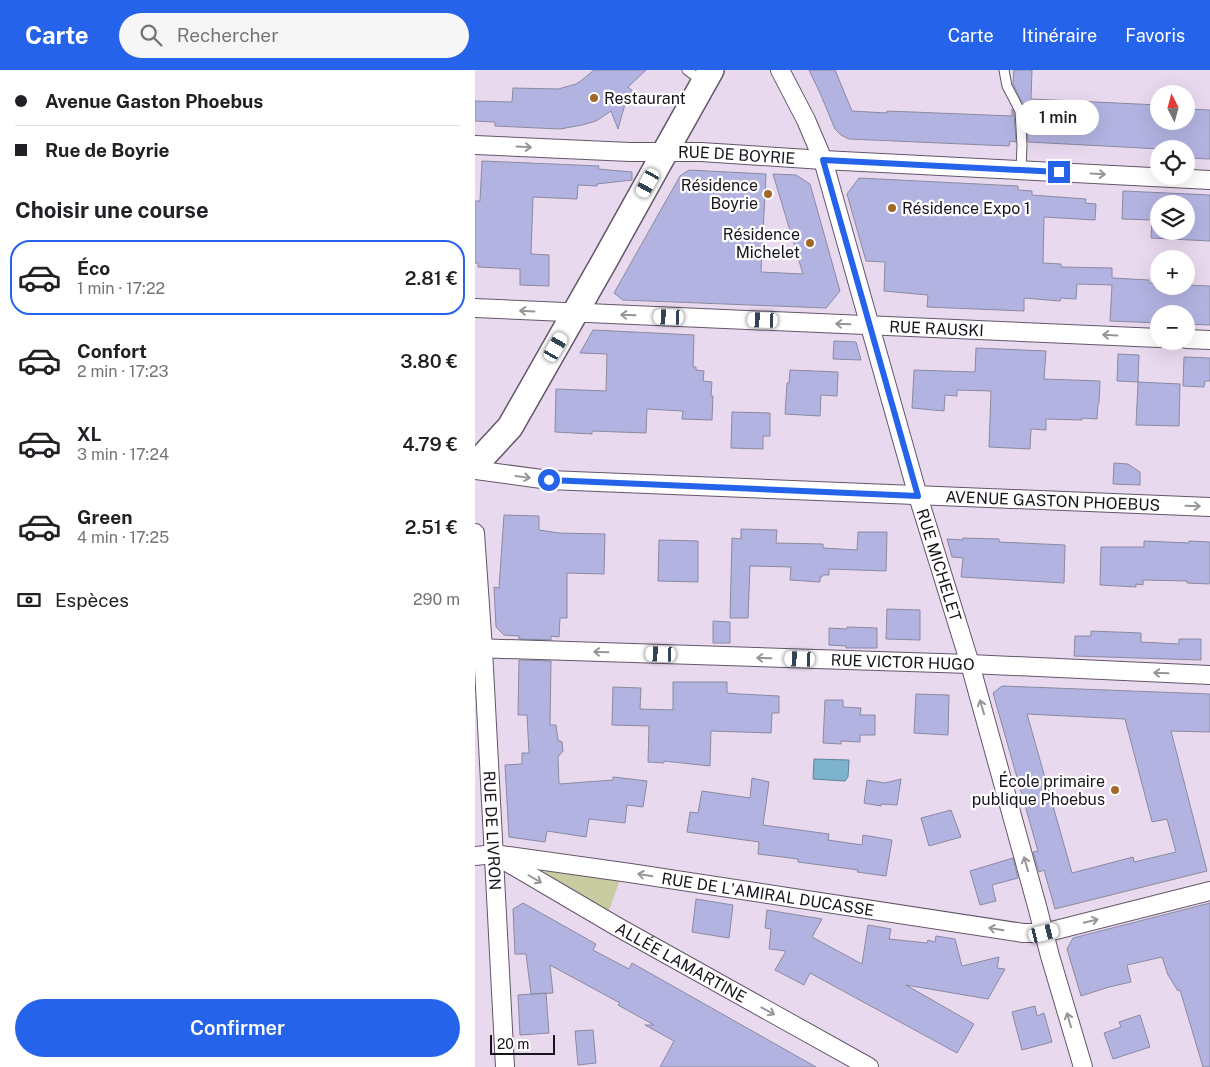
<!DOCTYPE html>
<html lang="fr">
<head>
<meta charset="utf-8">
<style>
	body { margin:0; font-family:"Public Sans",sans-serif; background:#f6f6f6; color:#202124; height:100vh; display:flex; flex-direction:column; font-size:19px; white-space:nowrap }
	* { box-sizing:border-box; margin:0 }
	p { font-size:16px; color:#757577 }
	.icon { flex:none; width:28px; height:28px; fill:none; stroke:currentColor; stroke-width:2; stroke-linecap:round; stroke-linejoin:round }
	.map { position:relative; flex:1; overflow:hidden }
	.panel { display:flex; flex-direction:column; background:#fff; width:475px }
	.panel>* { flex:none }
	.top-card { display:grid; align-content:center; height:110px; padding:0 15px; background:#fff }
	.needle { width:32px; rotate:354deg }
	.buttons { position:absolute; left:675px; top:15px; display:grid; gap:10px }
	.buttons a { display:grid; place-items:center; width:45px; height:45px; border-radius:50%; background:#fff; box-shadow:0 5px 20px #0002; font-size:25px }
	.scale { position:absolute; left:15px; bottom:12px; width:65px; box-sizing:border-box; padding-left:5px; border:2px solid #19131b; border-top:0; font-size:14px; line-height:18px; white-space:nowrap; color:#19131b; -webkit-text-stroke:4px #fff; paint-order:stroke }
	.end { position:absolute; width:22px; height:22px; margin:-11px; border:6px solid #2563eb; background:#fff; box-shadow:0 0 0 2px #fff }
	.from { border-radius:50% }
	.bubble { position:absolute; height:35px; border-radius:18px; background:#fff; box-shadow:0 5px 20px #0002; font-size:16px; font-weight:600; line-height:35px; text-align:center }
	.car { position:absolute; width:15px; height:30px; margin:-15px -8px; border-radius:6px; box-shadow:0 0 4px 1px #0007; background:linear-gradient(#fff 24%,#345 0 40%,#fff 0 76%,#345 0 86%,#fff 0) }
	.top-card b { display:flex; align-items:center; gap:18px; height:48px; font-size:19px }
	.top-card b+b { border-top:1px solid #e0e0e0 }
	.top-card i { width:12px; height:12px; background:#202124 }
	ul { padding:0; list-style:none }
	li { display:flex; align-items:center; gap:15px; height:75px; margin:0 10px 8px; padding:0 5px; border:2px solid transparent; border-radius:20px }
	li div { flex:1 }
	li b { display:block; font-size:19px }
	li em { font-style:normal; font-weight:600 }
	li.selected { border-color:#2563eb }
	li>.icon { width:45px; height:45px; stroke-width:1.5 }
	h2 { padding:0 15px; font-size:22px; line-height:60px }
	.pay { display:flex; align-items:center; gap:12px; height:55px; padding:0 15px; font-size:19px }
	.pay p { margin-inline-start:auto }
	.primary-button { display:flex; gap:10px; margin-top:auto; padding:10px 15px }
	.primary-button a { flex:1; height:58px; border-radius:30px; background:#2563eb; color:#fff; font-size:20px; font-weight:600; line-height:58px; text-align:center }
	header { display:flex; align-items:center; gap:30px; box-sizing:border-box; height:70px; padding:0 25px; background:#2563eb; color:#fff }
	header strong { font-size:24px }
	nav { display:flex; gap:28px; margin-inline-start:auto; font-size:18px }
	.search { width:350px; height:45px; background:#f6f6f6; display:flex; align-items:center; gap:12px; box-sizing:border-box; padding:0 18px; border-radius:28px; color:#757577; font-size:19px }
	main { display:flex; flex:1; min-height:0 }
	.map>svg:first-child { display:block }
</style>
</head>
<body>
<header>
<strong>Carte</strong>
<div class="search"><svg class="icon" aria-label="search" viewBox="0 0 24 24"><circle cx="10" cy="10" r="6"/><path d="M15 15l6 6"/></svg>Rechercher</div>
<nav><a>Carte</a><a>Itinéraire</a><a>Favoris</a></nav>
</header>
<main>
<section class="panel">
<div class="top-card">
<b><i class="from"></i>Avenue Gaston Phoebus</b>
<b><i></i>Rue de Boyrie</b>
</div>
<h2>Choisir une course</h2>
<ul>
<li class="selected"><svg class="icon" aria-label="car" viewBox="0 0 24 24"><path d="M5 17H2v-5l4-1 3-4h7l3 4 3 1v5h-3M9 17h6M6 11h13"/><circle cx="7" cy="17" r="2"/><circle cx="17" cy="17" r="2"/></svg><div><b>Éco</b><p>1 min · 17:22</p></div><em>2.81 €</em></li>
<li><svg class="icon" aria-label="car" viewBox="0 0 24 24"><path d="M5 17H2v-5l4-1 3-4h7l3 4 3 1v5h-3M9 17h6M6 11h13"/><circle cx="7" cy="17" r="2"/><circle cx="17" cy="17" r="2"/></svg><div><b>Confort</b><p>2 min · 17:23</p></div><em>3.80 €</em></li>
<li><svg class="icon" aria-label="car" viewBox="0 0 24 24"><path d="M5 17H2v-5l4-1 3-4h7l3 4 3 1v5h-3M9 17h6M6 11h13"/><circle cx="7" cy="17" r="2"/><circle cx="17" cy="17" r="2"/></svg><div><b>XL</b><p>3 min · 17:24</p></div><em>4.79 €</em></li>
<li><svg class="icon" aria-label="car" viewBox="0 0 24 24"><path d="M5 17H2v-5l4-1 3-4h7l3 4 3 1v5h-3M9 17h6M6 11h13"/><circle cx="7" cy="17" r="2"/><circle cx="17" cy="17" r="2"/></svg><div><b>Green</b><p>4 min · 17:25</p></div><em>2.51 €</em></li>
</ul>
<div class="pay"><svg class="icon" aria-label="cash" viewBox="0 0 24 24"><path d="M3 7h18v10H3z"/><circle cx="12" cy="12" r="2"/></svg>Espèces<p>290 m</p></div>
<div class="primary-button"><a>Confirmer</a></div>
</section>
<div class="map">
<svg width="735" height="997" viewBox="0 0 735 997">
	<rect width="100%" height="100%" fill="#e9d9ef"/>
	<!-- green -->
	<path fill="#c9cca1" d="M72,796L146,807L132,846L68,808Z"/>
	<!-- water -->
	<path fill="#7db3cc" stroke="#5f8397" d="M339,689L374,690L373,707L370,711L338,709Z"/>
	<!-- building -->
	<path fill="#b3b3e2" stroke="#8a8aa1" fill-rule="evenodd" d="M119,0H171L153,17L160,23L150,34L143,59L136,41L121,51L107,55L85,59L20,56V52L0,51V31L37,32L38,18L83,19L101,14L107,10Z
		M334,0H360L377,41L412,43V41L537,46V39L539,43L541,72L535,71L534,76L374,69L366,65L360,59L345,23Z
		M539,0H557L556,29L684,35V51H711V39L735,40V89L711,88V79H686L553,72L551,40L538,14Z
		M7,91L124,96L123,99L157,102V110L122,114V116L103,115L102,129L58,127L56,184L74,185V216L45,215V199L3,197V193H0V131H5Z
		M214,100L291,104L286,202L328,204L298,104L321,105L335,114L365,221L351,238L148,230L139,223L205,106Z
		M384,108L543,116V120L557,121V125L611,129L610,133L621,134L620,150L569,147L568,193L586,194V197L637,198V208L674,210V213H684V216H711V215L735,216V255L711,254V244H684V253L635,251L637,215L602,214L601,229L586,228L585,231L549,228V241L452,237L453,225L409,221L410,192L391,191L372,124Z
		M648,121L735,125V171L676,168L677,150L647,149ZM684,134H711V161H684Z
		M118,260L219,265L218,297H221V300L229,301L228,311L237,312L236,326H238L237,350L207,349L208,341L172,339L171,363L117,361V364L80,362L81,319L131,321L132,284L105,283Z
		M359,271L381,272L386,290L358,289Z
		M501,278L571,281L569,309L625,311L624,333L623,334L622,349L607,348V350L571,349V360L556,359L555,379L514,377L516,321L482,320V326L470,325L469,341L437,338L439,300L500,302Z
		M643,284L664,285L663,312L642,311Z
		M709,287L735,288V311H730L729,317L708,316Z
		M315,300L363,302L362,326L346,325L345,346L310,344L312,313H314Z
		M663,312L705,314L704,356L661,355Z
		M257,342L295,343V366H288V379L256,378Z
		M639,393L653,394L665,402V415L638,414Z
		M29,445L64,446V460L84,463L130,464L129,504L92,503V548H85L84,567L76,566V570L44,569V566L29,565L21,557L19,517L24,518Z
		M266,459L302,460L301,473L348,474V478L382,480L383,462H412L411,501L354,499V505H347V507H345V512L315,510L316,497L275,496L273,548H255L257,468L266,469Z
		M488,468L524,469V472L590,475L589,513L486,507L488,488L477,487L472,469L488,470Z
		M184,470L223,471V512L183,511Z
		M669,471L714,473V471L735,472V512L734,514L712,513V511L668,510V515L661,514V517L625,515L626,477H669Z
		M412,539L445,540V570L411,569Z
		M238,551L255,552V573H238Z
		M372,557L402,558V578H371V576L354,575V558L372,559Z
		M616,561L666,563V572L704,574V569H726V590L599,586L600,566H616Z
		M44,590L76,591L75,655H81L83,670L87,672L88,681L83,687L84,714L138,710V707L172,711L168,737L152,735L150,753L114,749L111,767L72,761L70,772L34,767L30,695L47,694V683H54L52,645H43Z
		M198,612H252V623L265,624L304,626V643H297L296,663L236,661L235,696L189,691V693L173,692L174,656L137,655L138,617L166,618L165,639L198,640Z
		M527,616L735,624V662L696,661L732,801L580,839L569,800L564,802L558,782L563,781L518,623ZM552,644L650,649L677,752L692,749L701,782L659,792L658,787L597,803Z
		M441,624L474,625L473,665L439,663Z
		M350,630H368V637L386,638L385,645H400V665H385V672L366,671V674L348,673Z
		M277,708L294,712L288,755L354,764L353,770L387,775L388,765L417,770L411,806L382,802L383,800L323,792V789L283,784L284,772L212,762L215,742L223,743L227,721L275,728Z
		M426,709L422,735L406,734V736L389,733L392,710L410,713Z
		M476,740L486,767L454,776L446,748Z
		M538,788L543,808L517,815L521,831L505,835L495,801Z
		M221,829L258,835L254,868L217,862Z
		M48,833L121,874L118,880L154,899L157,893L341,997H185L199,971L170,955H179L143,935L145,933L75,895L78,923L56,924L51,884H40L38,839Z
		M735,833V997H728L705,920L703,921L693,905L687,887L652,895L656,912L634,917L606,926L592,879L598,868Z
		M292,840L347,849L337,867L387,894L393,855L416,859L414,869L452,873L453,870L460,872L461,866L480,869L487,896L524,887L522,898L530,899L513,929L431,915L499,954L482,983L335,903L329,915L300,900L311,881L294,879L296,859L290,858Z
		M71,923L74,963L45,965L43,925Z
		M560,936L562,946L569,943L577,972L547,980L537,942Z
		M665,945L675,977L638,989L629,963L646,957L644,952Z
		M118,960L121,993L103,995L100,961Z"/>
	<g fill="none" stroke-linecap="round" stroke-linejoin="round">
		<!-- lane casing -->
		<g stroke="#645669" stroke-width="11">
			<path id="lane" d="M212,0L228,12
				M529,0L532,16L545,41L547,75L546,100"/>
		</g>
		<!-- street casing -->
		<g stroke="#645669" stroke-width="20">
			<g id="street">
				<path id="s1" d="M305,0L331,50L348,90L443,426L495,594L562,836L575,886L608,997"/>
				<path id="s2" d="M0,75L155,82H226L348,90L735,110"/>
				<path id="s3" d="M0,238L684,268"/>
				<path d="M711,269L735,270"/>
				<path id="s4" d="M0,400L74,410L735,437"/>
				<path id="s5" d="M0,463L8,579L30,997"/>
				<path id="s6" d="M0,578L495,594L735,605"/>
				<path id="s7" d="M0,786L19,784L155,803L548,863H569L735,821"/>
				<path id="s8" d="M25,788L141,856L394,997"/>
			</g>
		</g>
		<!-- secondary casing -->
		<g stroke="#645669" stroke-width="28">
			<path id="secondary" d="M0,395L35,357L130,190L190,82L236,0"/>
		</g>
		<!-- lane -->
		<use href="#lane" stroke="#fff" stroke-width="9"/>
		<!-- street -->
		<use href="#street" stroke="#fff" stroke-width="18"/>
		<!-- secondary -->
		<use href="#secondary" stroke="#fff" stroke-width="25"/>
	</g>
	<!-- one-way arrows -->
	<defs><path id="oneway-shaft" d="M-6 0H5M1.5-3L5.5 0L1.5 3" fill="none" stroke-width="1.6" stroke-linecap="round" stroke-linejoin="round" transform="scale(1.25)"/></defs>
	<g stroke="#989598">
		<use href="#oneway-shaft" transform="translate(49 77) rotate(3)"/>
		<use href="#oneway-shaft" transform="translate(623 104) rotate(3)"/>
		<use href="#oneway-shaft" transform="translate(52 241) rotate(-177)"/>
		<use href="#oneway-shaft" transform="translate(153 245) rotate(-178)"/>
		<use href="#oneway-shaft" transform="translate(368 254) rotate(-178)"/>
		<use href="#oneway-shaft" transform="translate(635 265) rotate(-177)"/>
		<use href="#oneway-shaft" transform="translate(48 407) rotate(8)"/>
		<use href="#oneway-shaft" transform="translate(718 436) rotate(2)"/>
		<use href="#oneway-shaft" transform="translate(126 582) rotate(-178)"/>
		<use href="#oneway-shaft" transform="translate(289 588) rotate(-178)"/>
		<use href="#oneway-shaft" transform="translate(686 603) rotate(-178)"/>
		<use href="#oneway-shaft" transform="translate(507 637) rotate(-106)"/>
		<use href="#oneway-shaft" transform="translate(551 794) rotate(-106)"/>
		<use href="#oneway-shaft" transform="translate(170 805) rotate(-171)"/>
		<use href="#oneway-shaft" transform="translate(60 809) rotate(30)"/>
		<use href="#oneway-shaft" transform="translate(616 851) rotate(-14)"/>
		<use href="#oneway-shaft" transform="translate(521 859) rotate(-171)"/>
		<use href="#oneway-shaft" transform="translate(293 941) rotate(29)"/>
		<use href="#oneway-shaft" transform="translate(594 950) rotate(-106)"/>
	</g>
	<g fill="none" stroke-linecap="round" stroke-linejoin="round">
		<!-- route -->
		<path stroke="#2563eb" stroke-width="6" d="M74,410L443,426L348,90L584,102"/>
	</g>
	<!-- markers -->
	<g fill="#a16926" stroke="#fff" stroke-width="2">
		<circle cx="119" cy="28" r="5"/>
		<circle cx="293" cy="124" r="5"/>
		<circle cx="417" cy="138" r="5"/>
		<circle cx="335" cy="173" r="5"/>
		<circle cx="640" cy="720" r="5"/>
	</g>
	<g text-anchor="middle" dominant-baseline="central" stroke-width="4.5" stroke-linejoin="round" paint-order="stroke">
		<!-- poi labels -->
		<g font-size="16" fill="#19131b" stroke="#fff" text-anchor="end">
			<text x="129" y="28" text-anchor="start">Restaurant</text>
			<text x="283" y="115">Résidence<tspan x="283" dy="18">Boyrie</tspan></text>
			<text x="427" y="138" text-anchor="start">Résidence Expo 1</text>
			<text x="325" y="164">Résidence<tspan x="325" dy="18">Michelet</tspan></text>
			<text x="630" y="711">École primaire<tspan x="630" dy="18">publique Phoebus</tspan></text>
		</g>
		<!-- street labels -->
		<g font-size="16" fill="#19131b" stroke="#fff">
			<text stroke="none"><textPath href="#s2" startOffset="262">RUE DE BOYRIE</textPath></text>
			<text stroke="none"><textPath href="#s3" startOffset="462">RUE RAUSKI</textPath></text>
			<text stroke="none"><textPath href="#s4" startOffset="579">AVENUE GASTON PHOEBUS</textPath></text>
			<text stroke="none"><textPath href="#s1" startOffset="521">RUE MICHELET</textPath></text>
			<text stroke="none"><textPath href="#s6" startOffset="428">RUE VICTOR HUGO</textPath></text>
			<text stroke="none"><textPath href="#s5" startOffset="298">RUE DE LIVRON</textPath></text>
			<text stroke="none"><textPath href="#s7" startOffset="296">RUE DE L'AMIRAL DUCASSE</textPath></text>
			<text stroke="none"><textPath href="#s8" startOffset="209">ALLÉE LAMARTINE</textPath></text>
		</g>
	</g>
</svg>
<div class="buttons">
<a><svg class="needle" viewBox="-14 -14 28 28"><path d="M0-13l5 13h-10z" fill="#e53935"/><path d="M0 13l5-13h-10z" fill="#757577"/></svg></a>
<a><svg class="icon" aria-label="locate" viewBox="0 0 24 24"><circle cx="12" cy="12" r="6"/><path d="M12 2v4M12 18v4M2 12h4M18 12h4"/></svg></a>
<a><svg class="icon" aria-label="layers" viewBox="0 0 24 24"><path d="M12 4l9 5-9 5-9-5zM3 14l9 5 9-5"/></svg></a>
<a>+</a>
<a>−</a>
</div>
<div class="scale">20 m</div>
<i class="end from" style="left:74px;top:410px"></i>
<i class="end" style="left:584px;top:102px"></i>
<div class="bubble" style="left:542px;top:30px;width:82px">1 min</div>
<i class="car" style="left:173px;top:113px;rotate:209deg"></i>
<i class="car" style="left:194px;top:247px;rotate:272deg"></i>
<i class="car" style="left:288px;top:250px;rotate:272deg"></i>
<i class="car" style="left:81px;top:277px;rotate:30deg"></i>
<i class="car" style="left:186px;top:584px;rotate:272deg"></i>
<i class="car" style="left:325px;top:589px;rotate:272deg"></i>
<i class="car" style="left:569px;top:863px;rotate:76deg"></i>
</div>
</main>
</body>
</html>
